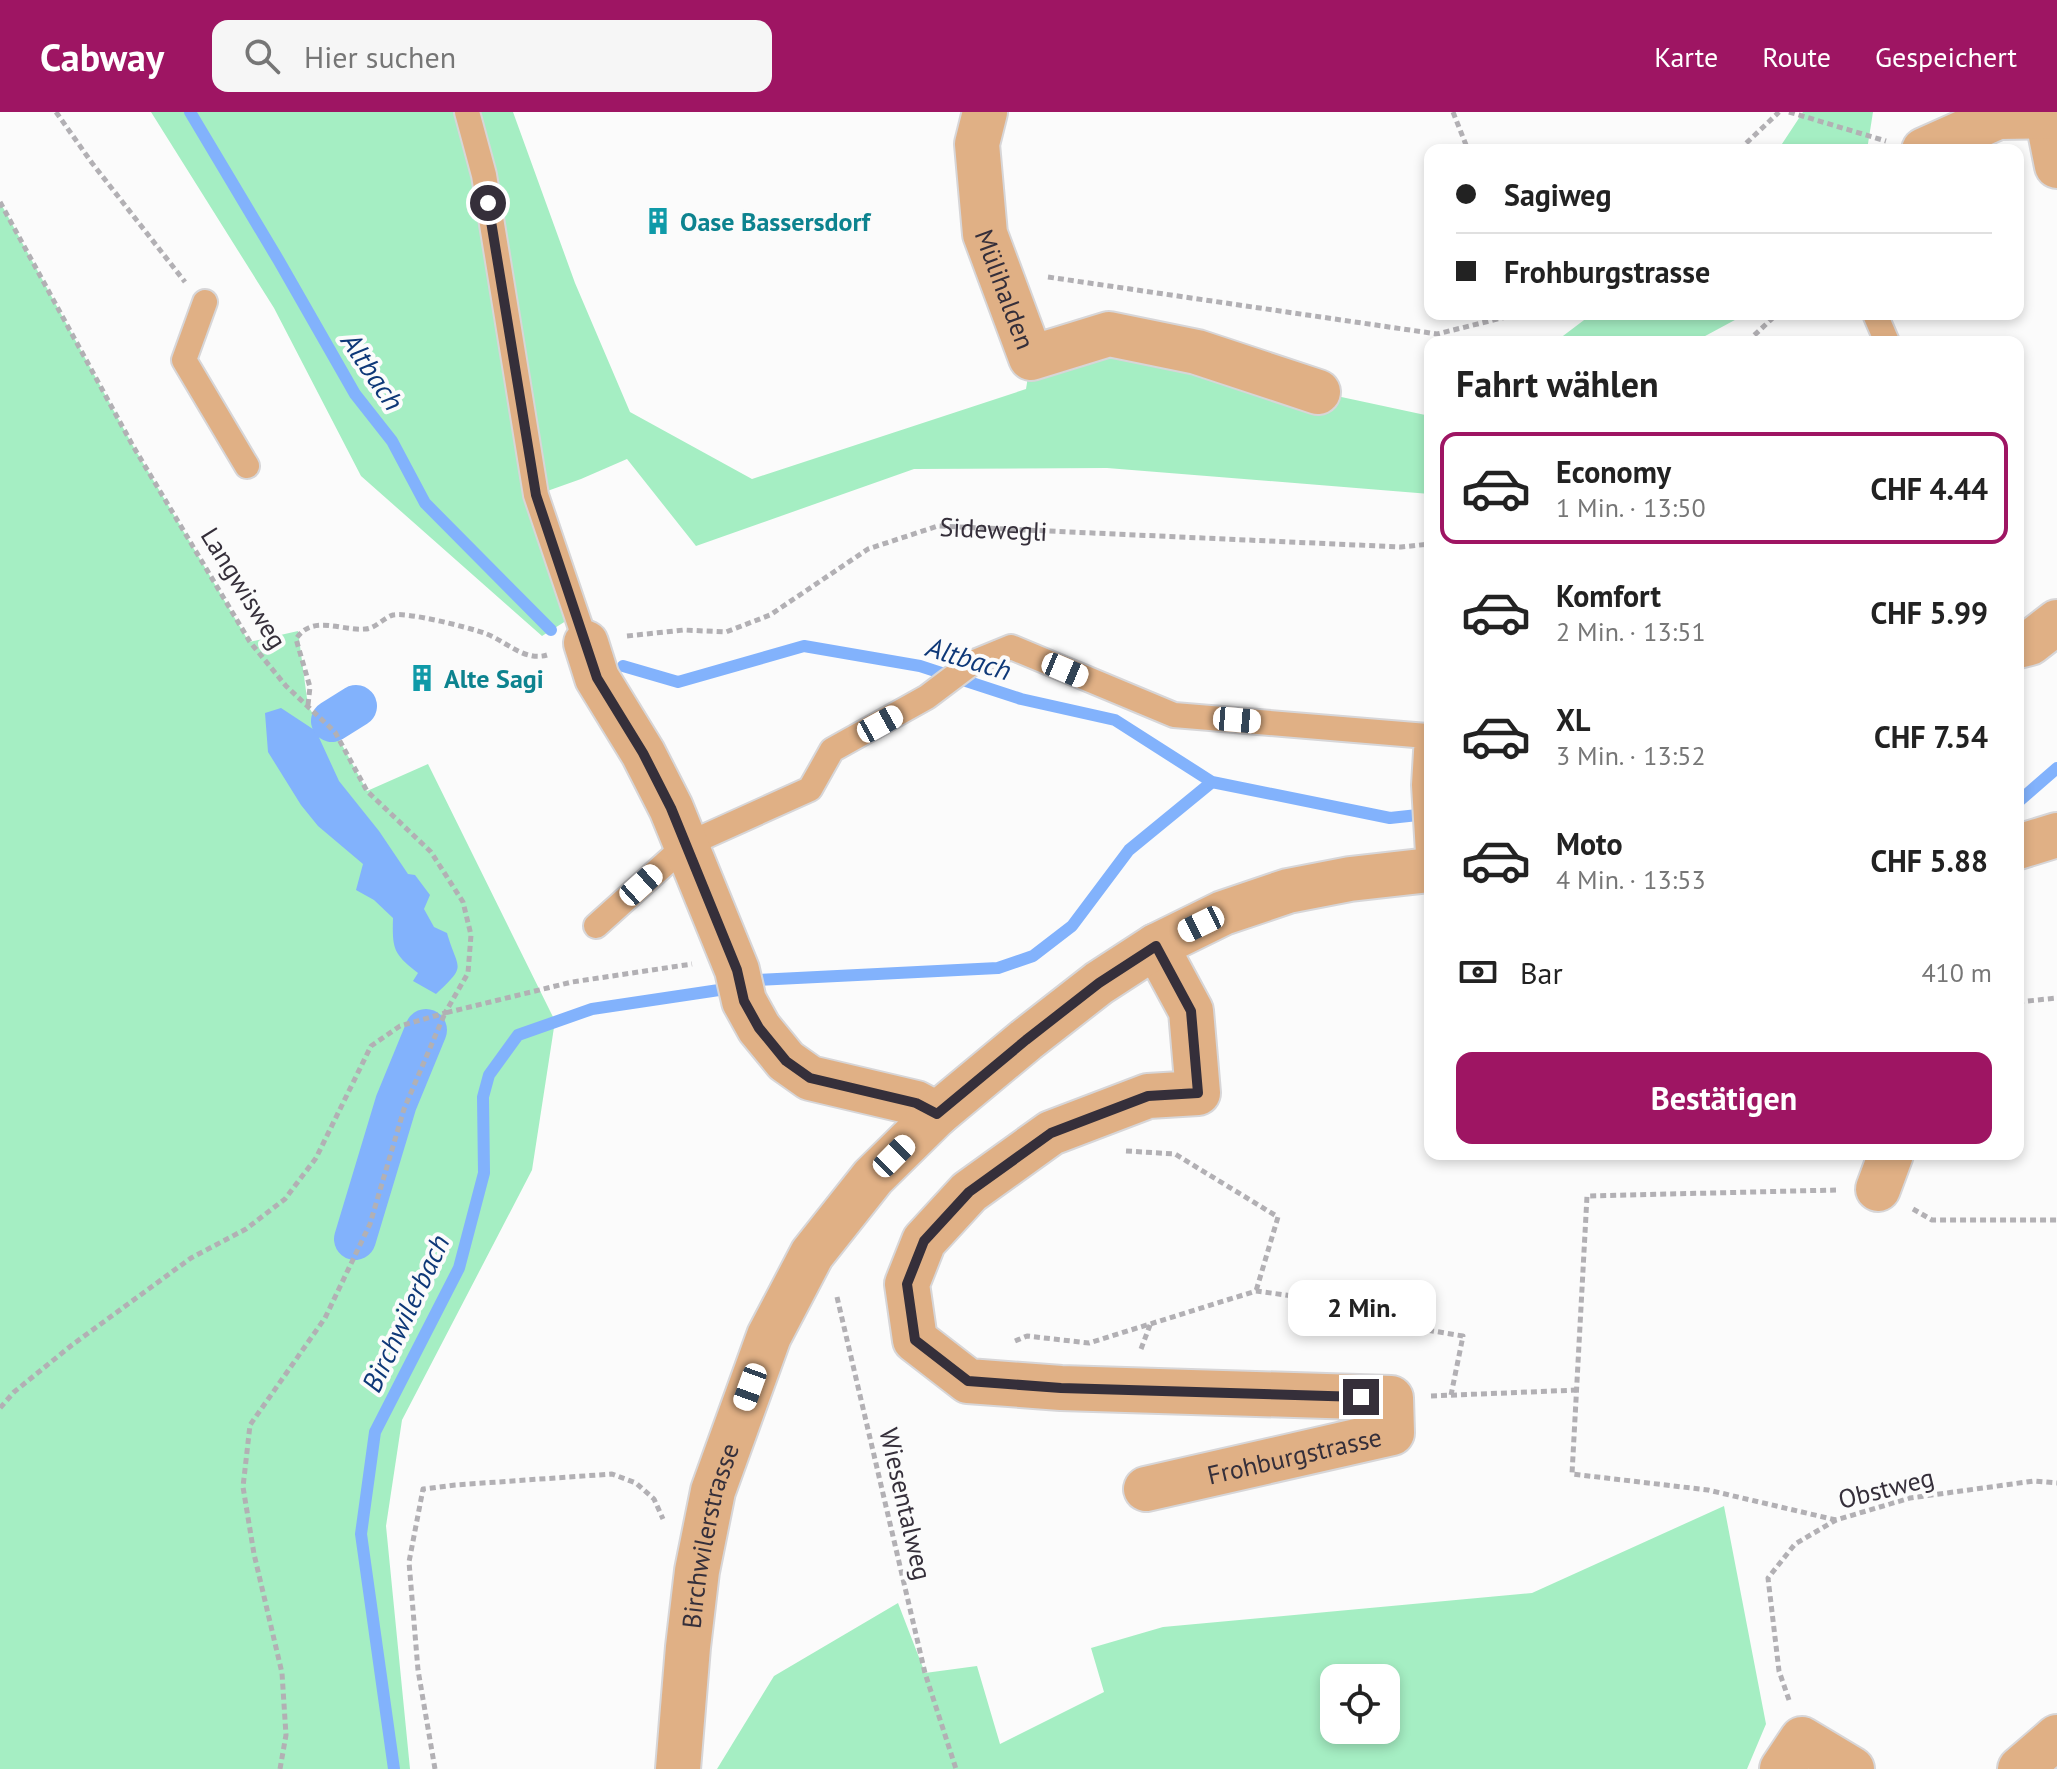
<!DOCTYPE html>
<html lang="de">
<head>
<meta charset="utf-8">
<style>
	body { margin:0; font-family:"PT Sans",sans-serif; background:#f6f6f6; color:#222; height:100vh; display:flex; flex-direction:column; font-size:30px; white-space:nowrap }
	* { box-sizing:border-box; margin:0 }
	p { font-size:26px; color:#767676 }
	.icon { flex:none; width:44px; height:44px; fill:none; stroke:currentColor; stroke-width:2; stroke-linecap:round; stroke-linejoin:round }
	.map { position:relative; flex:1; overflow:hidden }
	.side { position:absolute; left:1424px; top:224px; width:600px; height:824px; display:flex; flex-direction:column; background:#fff; border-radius:16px; box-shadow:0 4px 12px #0003 }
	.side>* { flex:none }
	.hud { position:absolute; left:1424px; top:32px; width:600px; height:176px; border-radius:16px; box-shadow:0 4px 12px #0003; display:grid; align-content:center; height:176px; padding:0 32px; background:#fff }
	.buttons { position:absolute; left:1320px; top:1552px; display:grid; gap:16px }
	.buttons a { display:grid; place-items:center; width:80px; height:80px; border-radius:16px; background:#fff; box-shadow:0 4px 12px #0003; font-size:40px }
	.end { position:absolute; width:36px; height:36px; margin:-18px; border:10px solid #352f3a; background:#fff; box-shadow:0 0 0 4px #fff }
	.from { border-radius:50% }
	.bubble { position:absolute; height:56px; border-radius:16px; background:#fff; box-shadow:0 4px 12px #0003; font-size:26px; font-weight:700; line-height:56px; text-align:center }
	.car { position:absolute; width:24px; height:48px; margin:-24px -12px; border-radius:10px; box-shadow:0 0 6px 2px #0007; background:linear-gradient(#fff 24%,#345 0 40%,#fff 0 76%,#345 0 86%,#fff 0) }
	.hud b { display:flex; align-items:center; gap:28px; height:76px; font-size:30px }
	.hud b+b { border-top:2px solid #e0e0e0 }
	.hud i { width:20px; height:20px; background:#222 }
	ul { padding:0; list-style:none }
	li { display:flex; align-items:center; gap:24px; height:112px; margin:0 16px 12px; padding:0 16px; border:4px solid transparent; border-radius:16px }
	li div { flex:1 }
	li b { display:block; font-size:30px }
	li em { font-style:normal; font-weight:700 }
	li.on { border-color:#9e1563 }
	li>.icon { width:72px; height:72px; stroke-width:1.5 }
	h2 { padding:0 32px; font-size:36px; line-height:96px }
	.pay { display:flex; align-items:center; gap:20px; height:88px; padding:0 32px; font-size:30px }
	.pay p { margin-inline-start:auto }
	.primary-button { display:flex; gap:16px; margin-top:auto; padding:16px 32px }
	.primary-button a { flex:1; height:92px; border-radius:16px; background:#9e1563; color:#fff; font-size:32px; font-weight:700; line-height:92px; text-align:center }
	header { display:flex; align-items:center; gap:48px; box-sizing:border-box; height:112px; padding:0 40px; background:#9e1563; color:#fff }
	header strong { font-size:38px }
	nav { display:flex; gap:44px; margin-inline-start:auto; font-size:28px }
	.search { width:560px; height:72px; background:#f6f6f6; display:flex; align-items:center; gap:20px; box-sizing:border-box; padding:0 28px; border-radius:16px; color:#767676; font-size:30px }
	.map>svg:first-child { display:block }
</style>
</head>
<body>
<header>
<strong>Cabway</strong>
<div class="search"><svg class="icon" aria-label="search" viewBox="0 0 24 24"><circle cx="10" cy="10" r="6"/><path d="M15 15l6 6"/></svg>Hier suchen</div>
<nav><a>Karte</a><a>Route</a><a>Gespeichert</a></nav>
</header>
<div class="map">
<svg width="2057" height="1657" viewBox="0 0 2057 1657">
	<rect width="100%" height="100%" fill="#fbfbfb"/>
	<!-- green -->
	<path fill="#a5eec3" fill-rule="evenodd" d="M151,0H513L575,171L630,300L752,367L1026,277L1031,246L1109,222L1318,280L1430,304V382L1107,356L914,357L696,434L627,347L581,367L536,383L577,502L542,524L361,364L274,196Z
		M1803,0H1873L1867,38H1778Z
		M0,90L133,334L249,530L298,519L308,594L322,616L335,620L367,679L428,652L555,909L532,1058L402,1308L386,1414L410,1657H0Z
		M1592,202H1746L1694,230H1555Z
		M1724,1394L1766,1612L1747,1657H717L774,1564L898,1491L925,1561L977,1554L1000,1632L1104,1580L1091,1536L1163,1515L1532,1481ZM1334,1566H1386V1618H1334Z"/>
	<!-- water -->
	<path fill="#82b2fc" d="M281,596L316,619L339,669L379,719L408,762L415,763L430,783L424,797L434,815L447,821C458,859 468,852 436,882L413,869L418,861C394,842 392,838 393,806L374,788L356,778L363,752L318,714L301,693L268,640L265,601Z"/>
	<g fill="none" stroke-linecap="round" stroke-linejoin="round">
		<!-- stream -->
		<path stroke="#82b2fc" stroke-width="12" d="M190,0L279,149L355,282L392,329L425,391L551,518
			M623,554L678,570L804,534L920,554L1021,587L1115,608L1212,670L1390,706L1427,702
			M2018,690L2057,656
			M394,1657L361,1422L375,1320L459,1156L484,1061L483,985L489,963L518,923L592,897L719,878L759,868L998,856L1033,844L1072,814L1129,738L1212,670"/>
		<!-- canal -->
		<path stroke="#82b2fc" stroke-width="42" d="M332,609L356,594
			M355,1127L396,991L426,918"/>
		<!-- service casing -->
		<g stroke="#d7d6d8" stroke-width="28">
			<path id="service" d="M467,0L484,63L536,383L586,531
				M205,190L184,248L247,354
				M1875,202L1887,230
				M596,814L686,733L810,677L832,638L927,585L972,551L1011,535L1174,603L1427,624L1424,673L1429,758"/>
		</g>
		<!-- minor casing -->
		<g stroke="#d7d6d8" stroke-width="48">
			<g id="minor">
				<path id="s2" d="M985,0L977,32L985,122L1031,246L1109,222L1197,240L1318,280"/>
				<path d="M2047,4L2057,54"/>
				<path d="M1924,38L1998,5L2057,4"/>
				<path d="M586,531L597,566L643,641L671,696L737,858L744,889L759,916L786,949L810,966L916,991L937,1002"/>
				<path d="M2018,534L2030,531L2057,510"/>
				<path d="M1878,1077L1891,1042"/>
				<path id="s3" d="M1146,1377L1392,1321L1391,1286L1061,1276L968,1269L915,1228L907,1172L924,1129L969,1080L1051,1021L1148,984L1198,981L1191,899L1156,834"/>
				<path d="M1782,1657L1802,1627L1852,1657"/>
				<path d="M2020,1657L2057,1625"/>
			</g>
		</g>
		<!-- tertiary casing -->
		<g stroke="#d7d6d8" stroke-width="48">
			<g id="tertiary">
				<path d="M2018,735L2057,723"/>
				<path id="s4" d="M678,1657L688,1535L697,1459L713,1379L769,1224L812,1142L873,1065L937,1002L1026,928L1099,871L1156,834L1223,801L1288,779L1350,767L1430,758"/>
			</g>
		</g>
		<!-- path -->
		<g stroke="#b2b0b4" stroke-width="5" stroke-dasharray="6 4" stroke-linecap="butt">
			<path d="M56,0L92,51L185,170"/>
			<path d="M1453,0L1468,38"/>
			<path d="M1789,0L1886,29"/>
			<path d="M1739,38L1779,0"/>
			<path d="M0,90L133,334L250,530L286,574L335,620L367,679L431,740L463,790L471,823L468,861L445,901L400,914L371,934L316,1046L285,1087L246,1117L191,1146L72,1233L14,1280L0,1296"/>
			<path d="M1048,165L1437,222L1518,202"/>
			<path d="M1747,230L1777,202"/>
			<path id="s1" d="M627,524L684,518L726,520L770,503L868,437L938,414L1401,435L1430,432"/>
			<path d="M308,593L310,575L296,527C312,502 341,519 365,517C375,517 383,506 393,503C408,500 467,515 484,521C505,528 524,550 547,543"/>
			<path d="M2018,890L2057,886"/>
			<path d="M1126,1039L1175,1042L1278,1105L1256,1179"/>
			<path d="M1913,1097L1932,1108H2057"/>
			<path d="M837,1185L925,1561L956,1657"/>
			<path d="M1015,1229L1027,1224L1089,1231L1256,1179L1352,1192L1373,1209L1463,1224L1451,1283"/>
			<path d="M1141,1237L1150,1213"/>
			<path d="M1431,1284L1578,1278"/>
			<path d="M1836,1408L1708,1378L1572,1362L1587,1084L1836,1078"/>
			<path d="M1789,1588L1779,1559L1768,1466L1795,1432L1836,1408L1910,1386L2034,1369L2057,1371"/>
			<path d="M280,1657L286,1623L282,1561L254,1442L243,1375L250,1313L325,1206L370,1112L404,997L445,901L572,870L692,852"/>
			<path d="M435,1657L418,1558L409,1450L423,1377L455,1373L612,1362L636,1371L654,1387L663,1407"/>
		</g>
		<!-- service -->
		<use href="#service" stroke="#e0b085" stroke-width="24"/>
		<!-- minor -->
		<use href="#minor" stroke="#e0b085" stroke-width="44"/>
		<!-- tertiary -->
		<use href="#tertiary" stroke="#e0b085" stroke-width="44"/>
	</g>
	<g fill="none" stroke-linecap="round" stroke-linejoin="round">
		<!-- route -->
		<path stroke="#352f3a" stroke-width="10" d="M488,91L536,383L597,566L643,641L671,696L737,858L744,889L759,916L786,949L810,966L916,991L937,1002L1026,928L1099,871L1156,834L1191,899L1198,981L1148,984L1051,1021L969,1080L924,1129L907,1172L915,1228L968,1269L1061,1276L1361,1285"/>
	</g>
	<!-- icons -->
	<defs>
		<g id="building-bare" transform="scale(2.16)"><path d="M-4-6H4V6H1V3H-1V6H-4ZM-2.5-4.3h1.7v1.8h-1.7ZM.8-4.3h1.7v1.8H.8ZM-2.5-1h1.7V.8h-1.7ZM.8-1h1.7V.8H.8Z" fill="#0f9aa8" stroke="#fbfbfb" stroke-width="2.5" paint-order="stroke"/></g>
	</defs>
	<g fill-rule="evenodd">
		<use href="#building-bare" x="658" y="109"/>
		<use href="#building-bare" x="422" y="566"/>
	</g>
	<g text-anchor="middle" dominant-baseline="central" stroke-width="8" stroke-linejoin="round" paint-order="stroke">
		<!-- culture labels -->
		<g font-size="26" font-weight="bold" fill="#0d838f" stroke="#fbfbfb" text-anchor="start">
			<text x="680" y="109">Oase Bassersdorf</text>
			<text x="444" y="566">Alte Sagi</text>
		</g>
		<!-- street labels -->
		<g font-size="26" fill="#352f3a" stroke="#fbfbfb">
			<text stroke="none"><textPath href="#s2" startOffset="182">Mülihalden</textPath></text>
			<text stroke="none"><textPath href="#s1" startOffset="394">Sidewegli</textPath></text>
			<text transform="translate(244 476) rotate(58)">Langwisweg</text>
			<text stroke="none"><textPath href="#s3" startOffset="152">Frohburgstrasse</textPath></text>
			<text transform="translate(1886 1376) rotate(-14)">Obstweg</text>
			<text transform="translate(906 1392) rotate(77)">Wiesentalweg</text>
			<text stroke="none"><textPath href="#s4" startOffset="236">Birchwilerstrasse</textPath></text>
		</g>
		<!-- water labels -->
		<g font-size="28" font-style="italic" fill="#0e3878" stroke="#fbfbfb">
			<text transform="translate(373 259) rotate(56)">Altbach</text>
			<text transform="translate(969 546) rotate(17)">Altbach</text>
			<text transform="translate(405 1201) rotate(-65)">Birchwilerbach</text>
		</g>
	</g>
</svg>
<div class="buttons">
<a><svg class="icon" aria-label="locate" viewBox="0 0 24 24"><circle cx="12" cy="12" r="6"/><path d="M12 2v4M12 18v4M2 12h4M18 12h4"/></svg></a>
</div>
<i class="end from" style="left:488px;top:91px"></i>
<i class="end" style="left:1361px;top:1285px"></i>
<div class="bubble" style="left:1288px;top:1168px;width:148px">2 Min.</div>
<i class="car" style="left:1065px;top:558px;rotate:113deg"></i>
<i class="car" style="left:1237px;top:608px;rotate:95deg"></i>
<i class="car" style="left:880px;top:612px;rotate:61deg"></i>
<i class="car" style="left:641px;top:773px;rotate:48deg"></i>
<i class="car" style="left:1201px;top:812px;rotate:244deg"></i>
<i class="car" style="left:894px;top:1044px;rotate:45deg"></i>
<i class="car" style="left:750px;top:1275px;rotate:200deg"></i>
<div class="hud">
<b><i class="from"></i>Sagiweg</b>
<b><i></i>Frohburgstrasse</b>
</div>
<section class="side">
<h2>Fahrt wählen</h2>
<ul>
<li class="on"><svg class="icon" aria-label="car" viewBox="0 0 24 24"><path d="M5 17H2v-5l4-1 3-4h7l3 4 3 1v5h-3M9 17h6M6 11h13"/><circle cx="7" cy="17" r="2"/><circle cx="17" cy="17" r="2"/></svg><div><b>Economy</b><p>1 Min. · 13:50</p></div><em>CHF 4.44</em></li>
<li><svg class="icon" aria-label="car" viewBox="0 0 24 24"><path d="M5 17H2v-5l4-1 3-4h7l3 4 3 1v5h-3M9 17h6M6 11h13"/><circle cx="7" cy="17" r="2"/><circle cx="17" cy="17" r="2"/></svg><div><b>Komfort</b><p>2 Min. · 13:51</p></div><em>CHF 5.99</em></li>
<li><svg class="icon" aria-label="car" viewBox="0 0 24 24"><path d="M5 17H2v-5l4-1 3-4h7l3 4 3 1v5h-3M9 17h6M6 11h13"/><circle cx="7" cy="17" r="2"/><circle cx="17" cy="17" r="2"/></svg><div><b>XL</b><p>3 Min. · 13:52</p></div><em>CHF 7.54</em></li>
<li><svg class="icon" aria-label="car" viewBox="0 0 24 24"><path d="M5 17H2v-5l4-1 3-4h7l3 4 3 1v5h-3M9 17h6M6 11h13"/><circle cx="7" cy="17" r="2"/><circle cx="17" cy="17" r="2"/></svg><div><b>Moto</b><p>4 Min. · 13:53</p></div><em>CHF 5.88</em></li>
</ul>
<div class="pay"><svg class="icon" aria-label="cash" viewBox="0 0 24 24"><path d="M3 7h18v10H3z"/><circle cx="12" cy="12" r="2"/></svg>Bar<p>410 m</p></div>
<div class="primary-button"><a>Bestätigen</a></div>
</section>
</div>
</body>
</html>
